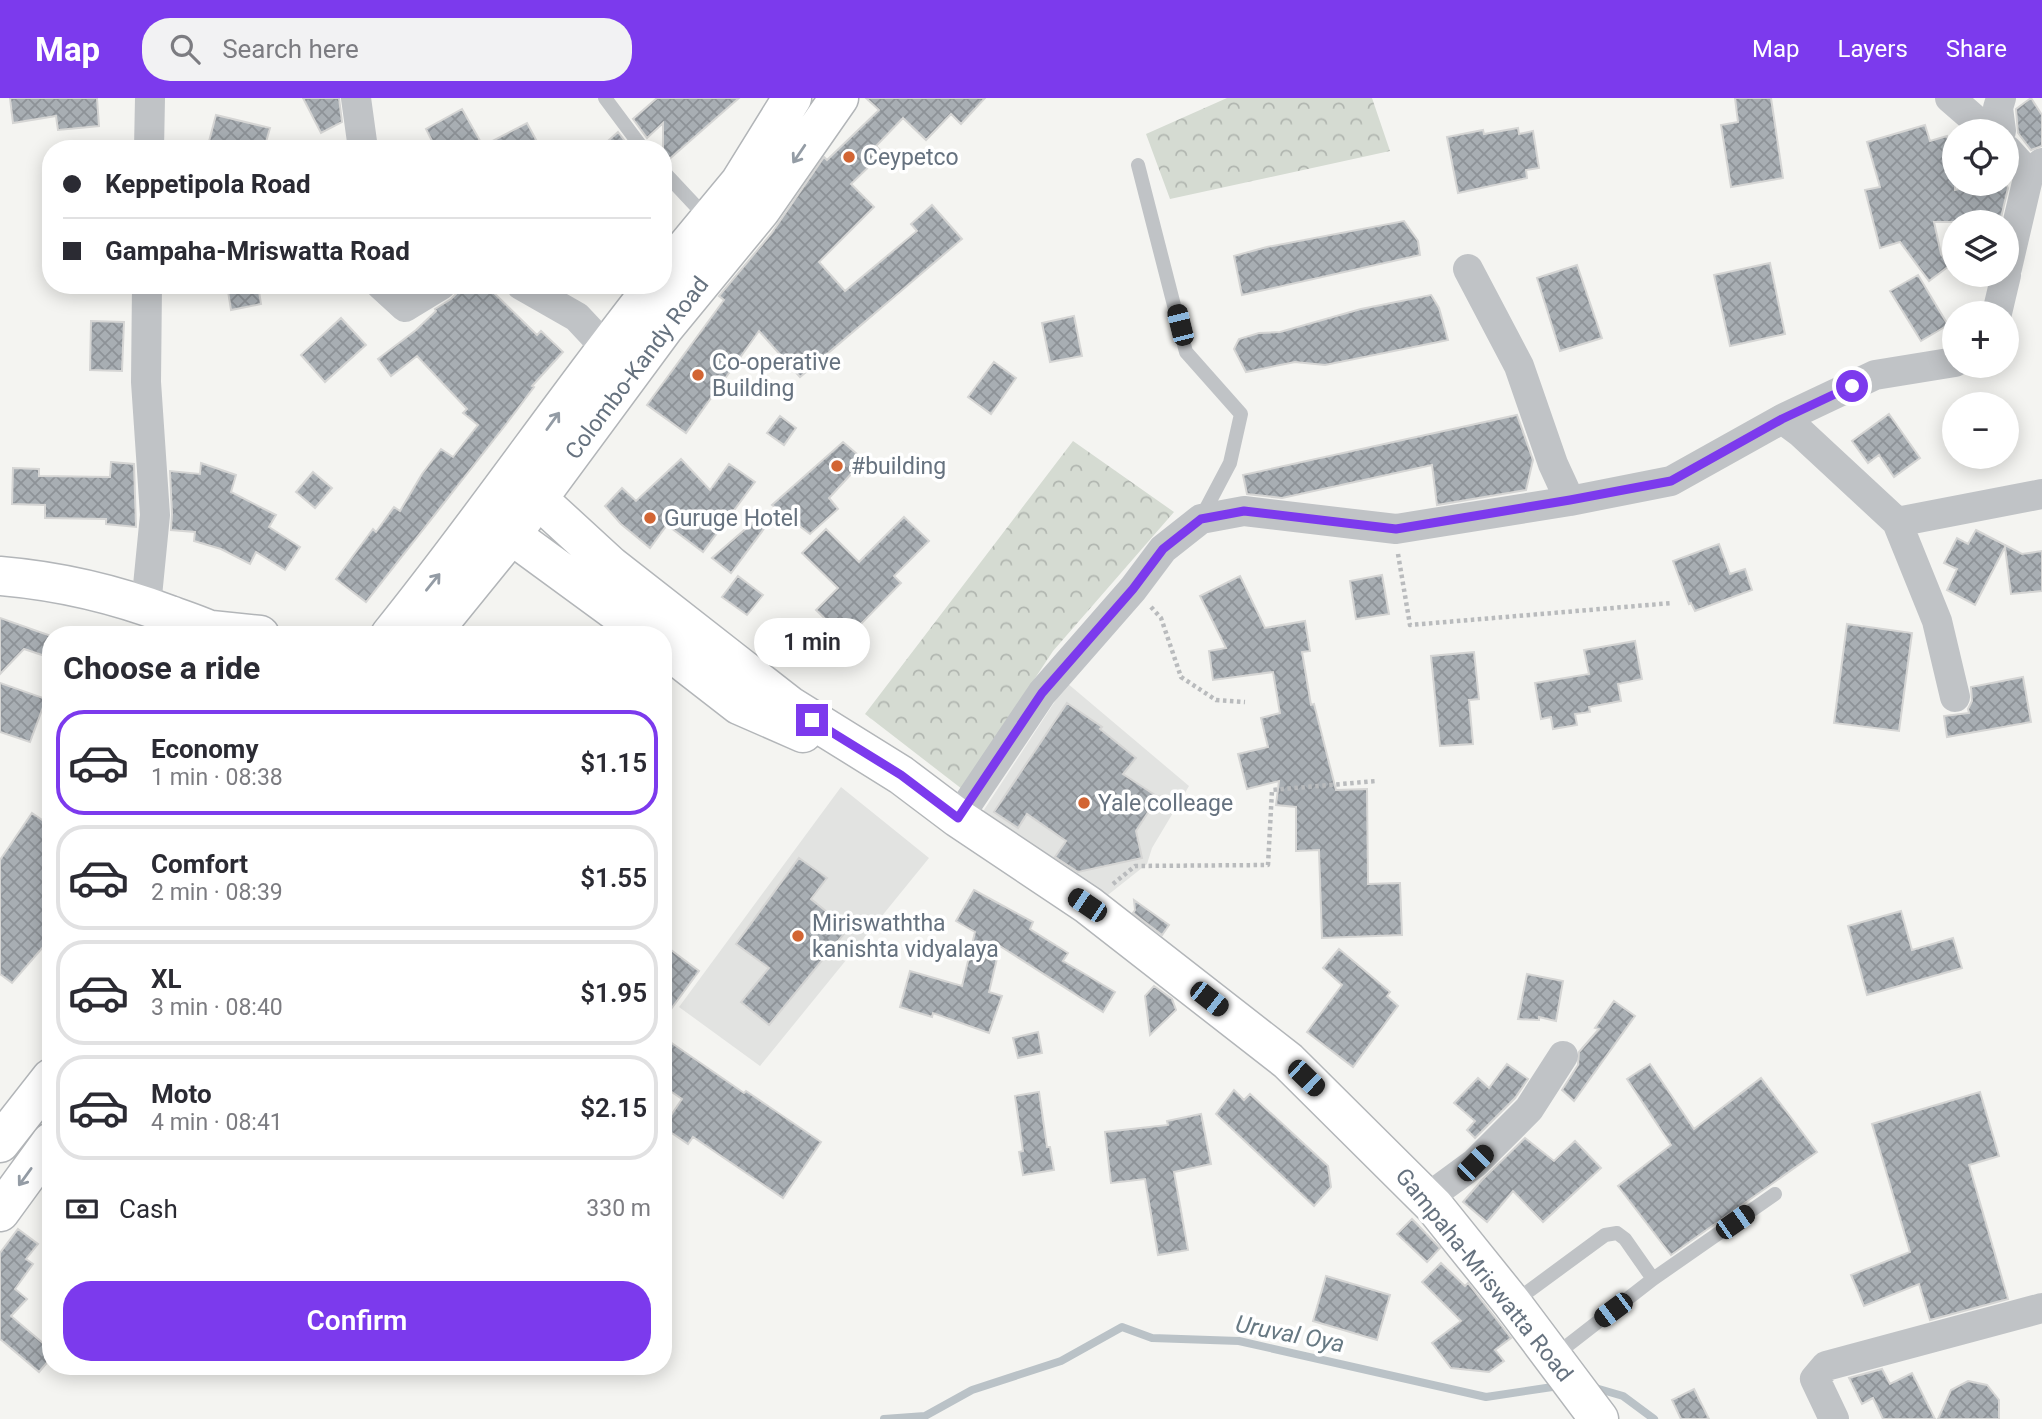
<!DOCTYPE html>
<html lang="en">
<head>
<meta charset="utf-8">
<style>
	body { margin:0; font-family:Roboto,sans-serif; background:#f2f2f3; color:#2b2b33; height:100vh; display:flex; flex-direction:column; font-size:26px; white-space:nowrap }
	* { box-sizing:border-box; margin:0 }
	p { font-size:23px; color:#7c7c81 }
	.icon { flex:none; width:38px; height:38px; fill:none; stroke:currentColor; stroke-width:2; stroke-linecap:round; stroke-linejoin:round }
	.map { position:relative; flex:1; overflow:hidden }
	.panel { position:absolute; left:42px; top:528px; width:630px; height:749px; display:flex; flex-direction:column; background:#fff; border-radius:28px; box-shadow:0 4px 18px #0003 }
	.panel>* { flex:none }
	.hud { position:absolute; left:42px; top:42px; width:630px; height:154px; border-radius:28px; box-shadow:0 4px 18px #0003; display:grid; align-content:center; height:154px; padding:0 21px; background:#fff }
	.buttons { position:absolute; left:1942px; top:21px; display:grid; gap:14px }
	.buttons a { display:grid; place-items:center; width:77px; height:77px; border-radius:50%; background:#fff; box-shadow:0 4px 18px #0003; font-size:35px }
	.end { position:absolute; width:32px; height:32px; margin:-16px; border:9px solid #7c3aed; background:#fff; box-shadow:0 0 0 4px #fff }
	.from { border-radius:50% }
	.bubble { position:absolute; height:49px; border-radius:24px; background:#fff; box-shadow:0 4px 18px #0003; font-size:23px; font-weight:600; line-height:49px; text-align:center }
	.car { position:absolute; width:21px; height:42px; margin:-21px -10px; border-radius:9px; box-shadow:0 0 5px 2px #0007; background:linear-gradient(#222 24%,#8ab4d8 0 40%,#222 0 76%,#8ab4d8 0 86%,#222 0) }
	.hud b { display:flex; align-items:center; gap:24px; height:66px; font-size:26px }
	.hud b+b { border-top:2px solid #e1e1e2 }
	.hud i { width:18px; height:18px; background:#2b2b33 }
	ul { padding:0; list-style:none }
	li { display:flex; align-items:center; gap:21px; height:105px; margin:0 14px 10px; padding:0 7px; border:4px solid #e1e1e2; border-radius:28px }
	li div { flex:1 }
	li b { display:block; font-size:26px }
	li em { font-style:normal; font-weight:600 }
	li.current { border-color:#7c3aed }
	li>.icon { width:63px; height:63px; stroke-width:1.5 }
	h2 { padding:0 21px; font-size:32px; line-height:84px }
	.pay { display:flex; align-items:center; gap:18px; height:77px; padding:0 21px; font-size:26px }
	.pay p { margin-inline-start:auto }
	.cta { display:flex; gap:14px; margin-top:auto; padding:14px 21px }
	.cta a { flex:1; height:80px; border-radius:28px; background:#7c3aed; color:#fff; font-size:28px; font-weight:600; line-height:80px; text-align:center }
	header { display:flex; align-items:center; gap:42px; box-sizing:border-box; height:98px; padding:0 35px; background:#7c3aed; color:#fff }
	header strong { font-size:33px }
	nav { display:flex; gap:38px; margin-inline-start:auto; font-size:24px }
	.search { width:490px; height:63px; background:#f2f2f3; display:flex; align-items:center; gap:18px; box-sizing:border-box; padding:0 24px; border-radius:28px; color:#7c7c81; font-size:26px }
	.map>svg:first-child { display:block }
</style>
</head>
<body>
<header>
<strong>Map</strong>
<div class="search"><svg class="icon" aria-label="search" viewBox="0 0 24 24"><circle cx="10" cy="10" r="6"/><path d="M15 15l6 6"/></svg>Search here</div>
<nav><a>Map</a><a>Layers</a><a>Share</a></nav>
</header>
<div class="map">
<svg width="2042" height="1321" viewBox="0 0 2042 1321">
	<defs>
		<pattern id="park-crowns" width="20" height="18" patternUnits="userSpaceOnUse" patternTransform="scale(1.75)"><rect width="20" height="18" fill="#d5dbd2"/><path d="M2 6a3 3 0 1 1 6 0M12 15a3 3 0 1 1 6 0" fill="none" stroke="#b1b6b0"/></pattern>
		<pattern id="building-cross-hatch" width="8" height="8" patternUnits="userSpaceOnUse" patternTransform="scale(1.75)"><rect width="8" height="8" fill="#a8aeb3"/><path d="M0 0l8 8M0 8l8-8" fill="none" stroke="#8d9297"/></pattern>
	</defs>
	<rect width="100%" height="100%" fill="#f4f4f1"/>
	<!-- built -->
	<path fill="#e2e3e1" d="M1067,585L1189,688L1152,750L1147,766L1099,804L978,721Z
		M841,689L929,760L760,968L679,909Z"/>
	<!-- park -->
	<path fill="url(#park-crowns)" d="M1227,0H1372L1390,53L1170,101L1146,36Z
		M1073,343L1174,414L1053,553L962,691L865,616Z"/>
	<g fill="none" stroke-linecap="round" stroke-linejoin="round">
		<!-- stream -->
		<path stroke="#bac2c7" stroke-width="8" d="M1592,1289L1623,1298L1654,1321
			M884,1321L925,1318L972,1292L1061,1263L1122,1229L1152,1240L1239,1243L1486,1299L1559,1288"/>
	</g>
	<!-- building -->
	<path fill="url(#building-cross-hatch)" stroke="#d5d5d4" stroke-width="2" d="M10,0H97L99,28L58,32L56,18L13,25Z
		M303,0H339L342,24L321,35Z
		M657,0H739L666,64H663V25L647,40L633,21Z
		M866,0H985L961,26L951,16L926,42L903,20L876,48L883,55L851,86L874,109L819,164L845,193L917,133L911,126L932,107L962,141L800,279L759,233L686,335L647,307L724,202L719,198L771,136L824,59L827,62L879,12Z
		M1735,0H1771L1783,80L1731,89L1721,27L1738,24Z
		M2031,0L2042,17V48L2031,52L2018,35L2016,11Z
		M462,11L483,48L527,25L541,51H436L426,31Z
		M216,17L270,30L264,51H207Z
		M1925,27L1930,43L1947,38L1955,65V92L1981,86H2006L2008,90L2000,124H1934L1941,156L1949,168L1929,183L1900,144L1880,150L1865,92L1880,89L1867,44Z
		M1518,30L1519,36L1533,33L1539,70L1526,72L1527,80L1458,95L1447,39L1483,32L1484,36Z
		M618,34L631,51H599Z
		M1404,123L1418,143L1420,157L1242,197L1234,158L1267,149Z
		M1770,165L1785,236L1730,248L1714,177Z
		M1577,167L1602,240L1560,253L1537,180Z
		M1918,177L1948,227L1921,243L1890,193Z
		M227,187H258L261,206L231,212Z
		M458,187H486L537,237L541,233L563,254L532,288L534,289L507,325L366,504L336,481L373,431L376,434L394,409L400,413L422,376L441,351L453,359L478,327L463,315L467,311L417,258L391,278L378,261L416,232L436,213L435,211L451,201L456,196Z
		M1431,197L1439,210L1448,242L1325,267L1295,264L1246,274L1234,251L1239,241L1259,235L1280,234L1361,211Z
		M1074,218L1082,258L1050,264L1042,225Z
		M341,220L366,247L325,284L301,257Z
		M91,223L124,224L122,273L90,272Z
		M994,264L1016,280L991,316L968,299Z
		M1889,316L1920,360L1894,379L1879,357L1868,365L1852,343Z
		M1517,317L1533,362L1526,392L1437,407L1432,367L1282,400L1247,396L1243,377Z
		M780,318L796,330L784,347L767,335Z
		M843,344L864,362L829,400L838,411L810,436L772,407Z
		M681,361L710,392L729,366L755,384L703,454L667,427L650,450L621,426L605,408L622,390L636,403Z
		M111,364L134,366L136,429L106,426V421L45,420V407L12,406L13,370L39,371V378L110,379Z
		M201,365L236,377L231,394L276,417L269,429L300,449L285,472L256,454L250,466L221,451L194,443L195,434L171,432L172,416L170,373L200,376Z
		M313,374L332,390L315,410L296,394Z
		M765,414L772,420L731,475L712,460Z
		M904,419L929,443L894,478L901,485L846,541L816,512L838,490L802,455L826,431L859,464Z
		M1976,432L2022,456L2042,453V493L2011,496L2005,449L1975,507L1947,492L1957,471L1944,465L1957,440L1968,446Z
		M1719,446L1730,476L1745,471L1752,492L1695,513L1691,505L1689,506L1673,463Z
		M1382,477L1389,516L1356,521L1350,483Z
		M738,478L763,497L747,517L722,499Z
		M1240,478L1265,530L1305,523L1310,553L1302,554L1311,607L1314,606L1336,692L1367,691L1368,786L1400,785L1402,837L1322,840L1319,752L1296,753V709L1276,707L1279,683L1247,691L1238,656L1268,649L1261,620L1280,615L1273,574L1213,582L1209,553L1226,550L1200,498Z
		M0,520L51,538V560L24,551L0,576Z
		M1847,526L1912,535L1899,633L1834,625Z
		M1635,543L1642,581L1618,586L1621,603L1589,609L1590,614L1575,616L1577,627L1553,631L1551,619L1541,621L1535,585L1589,576L1584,552Z
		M1474,554L1479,601L1469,602L1473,646L1440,648L1431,558Z
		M2023,579L2031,624L1947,639L1944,618L1969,615L1968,611L1972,603L1971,589Z
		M0,585L46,601L30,644L0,634Z
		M1067,605L1102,629L1100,631L1136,660L1123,676L1158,699L1136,733L1142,760L1078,774L1055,759L1066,743L1027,716L1018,730L994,714Z
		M32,715L51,728V840L12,885L0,876V762Z
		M799,760L827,780L811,801L848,831L769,927L741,904L769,870L736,846Z
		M974,792L1033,824L1030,831L1068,855L1063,863L1115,894L1103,914L1000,848L989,894L1002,898L989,935L933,915L932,919L900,909L910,873L962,888L975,834L956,823Z
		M1134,802L1169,827L1162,837L1133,815L1135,812Z
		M1901,813L1912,852L1953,840L1962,870L1867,897L1848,828Z
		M663,846L699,873L663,922Z
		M1339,851L1390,894L1387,898L1398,908L1353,969L1307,934L1342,887L1323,870Z
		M1527,876L1563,883L1556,923L1539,919V922L1518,921Z
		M1154,888L1172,901L1176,912L1150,937L1145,898Z
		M1614,903L1635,918L1574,1003L1562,992L1578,967L1579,954L1599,931L1595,930Z
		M1038,934L1042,955L1018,960L1013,940Z
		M663,939L744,995L746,993L821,1044L783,1100L693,1039L688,1046L663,1029L682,1001L663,988Z
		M1507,966L1528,981L1515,1000L1475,1040L1467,1032L1475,1023L1454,1005L1478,980L1489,990Z
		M1650,966L1694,1031L1761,980L1817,1054L1671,1157L1618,1088L1671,1047L1627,981Z
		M1234,992L1244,1002L1250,996L1328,1068L1331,1089L1314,1108L1216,1016Z
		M1039,994L1047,1049H1050L1054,1072L1023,1077L1019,1054L1023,1053L1015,998Z
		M1980,994L1999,1058L1969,1067L2008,1201L1930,1222L1919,1186L1864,1208L1851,1177L1910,1154L1872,1026Z
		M1201,1016L1211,1066L1174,1074L1188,1152L1158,1157L1145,1081L1111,1085L1105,1034L1168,1027L1167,1023Z
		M1525,1040L1554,1063L1575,1043L1601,1070L1543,1124L1513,1093L1487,1124L1463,1104L1482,1082Z
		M1412,1121L1440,1150L1427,1164L1397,1136Z
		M18,1131L38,1146L26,1161L33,1166L15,1191L27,1201L11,1218L51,1252V1260L39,1274L0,1241V1155Z
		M1441,1165L1465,1188L1468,1185L1511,1240L1495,1252L1504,1263L1489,1274L1451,1270L1432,1245L1461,1223L1422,1184Z
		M1326,1178L1390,1197L1377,1242L1313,1223Z
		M1882,1271L1890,1286L1912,1275L1935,1321H1883L1873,1300L1862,1306L1849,1280Z
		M1968,1283L1987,1287L1999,1302V1321H1938L1951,1292Z
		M1694,1291L1709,1321H1681L1672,1302Z"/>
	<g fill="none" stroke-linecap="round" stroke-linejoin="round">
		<!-- primary casing -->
		<g stroke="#b3b6b9" stroke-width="41">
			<path id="primary" d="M514,379L611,468L790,608L901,677L958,720L1088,807L1288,963L1434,1108L1512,1205L1599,1321
				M484,417L648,537
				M0,478C59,483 115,496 170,517C187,523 205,529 221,537
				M211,532L260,537
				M663,548L739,607L803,635"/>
		</g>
		<!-- highway casing -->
		<g stroke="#b2b5b8" stroke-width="41">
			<path id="highway" d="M663,177L740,84L792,0
				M390,537C482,423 564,302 655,187
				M430,537L512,436L664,230L761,112L839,0
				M0,1045L51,980
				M0,1114L51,1044"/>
		</g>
		<!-- path -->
		<path stroke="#b9bbbd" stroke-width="4.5" stroke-dasharray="3.5 3.5" stroke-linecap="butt" d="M1398,456L1410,527L1672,505
			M1151,509L1161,520L1181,579L1216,602L1245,604
			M1113,786L1135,768L1268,767L1272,692L1376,683"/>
		<!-- lane -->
		<path stroke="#c0c3c6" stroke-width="14" d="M605,0L643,51
			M1138,67L1186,254L1241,316L1230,365L1201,420
			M663,73L707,120
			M1514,1204L1605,1137L1617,1135L1625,1141L1653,1181
			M1554,1258L1653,1181L1775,1096"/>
		<!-- street -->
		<path stroke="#c0c3c6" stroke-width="30" d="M356,0L363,51
			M1950,0L1988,33
			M2001,0L1998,10L2001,33
			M149,51L150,0
			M2007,52L2029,76
			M2007,170L2029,76L2042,65
			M1468,171L1519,268L1553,366L1570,403
			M381,187L405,209L441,187
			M521,187L577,219L606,250
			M1997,215L2006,177
			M1782,321L1800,334L1897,424L1937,523L1955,599
			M1897,424L2042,396
			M146,508L155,417L146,284L147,187
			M958,720L1042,595L1133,491L1163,451L1201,421L1244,413L1396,431L1570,403L1671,383L1782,321L1875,277L1955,264
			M1426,1101L1475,1065L1529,1011L1563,958
			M1834,1321L1815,1281L1826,1268L2042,1210"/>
		<!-- primary -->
		<use href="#primary" stroke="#fff" stroke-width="38"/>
		<!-- highway -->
		<use href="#highway" stroke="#fff" stroke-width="38"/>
	</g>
	<!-- one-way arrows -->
	<defs><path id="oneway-shaft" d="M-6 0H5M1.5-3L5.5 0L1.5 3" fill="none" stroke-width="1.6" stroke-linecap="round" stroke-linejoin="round" transform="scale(1.75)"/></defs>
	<g stroke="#949ca5">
		<use href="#oneway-shaft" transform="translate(799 56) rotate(124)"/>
		<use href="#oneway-shaft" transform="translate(553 323) rotate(-54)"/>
		<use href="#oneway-shaft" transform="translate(433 484) rotate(-51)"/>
		<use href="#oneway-shaft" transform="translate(25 1079) rotate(126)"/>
	</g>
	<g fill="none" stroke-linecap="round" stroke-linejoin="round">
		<!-- route -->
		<path stroke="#7c3aed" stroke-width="9" d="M812,622L901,677L958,720L1042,595L1133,491L1163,451L1201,421L1244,413L1396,431L1570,402L1671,383L1782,321L1852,288"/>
	</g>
	<!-- markers -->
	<g fill="#d26533" stroke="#fff" stroke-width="2.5">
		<circle cx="849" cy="59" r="7"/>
		<circle cx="698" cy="277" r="7"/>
		<circle cx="837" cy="368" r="7"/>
		<circle cx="650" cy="420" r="7"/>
		<circle cx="1084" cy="705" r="7"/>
		<circle cx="798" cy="838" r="7"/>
	</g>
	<g text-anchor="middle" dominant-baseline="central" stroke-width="7" stroke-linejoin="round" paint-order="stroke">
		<!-- poi labels -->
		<g font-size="23" fill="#66727f" stroke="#fff" text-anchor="start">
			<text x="863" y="59">Ceypetco</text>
			<text x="712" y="264">Co-operative<tspan x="712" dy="26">Building</tspan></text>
			<text x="851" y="368">#building</text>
			<text x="664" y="420">Guruge Hotel</text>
			<text x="1098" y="705">Yale colleage</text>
			<text x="812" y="825">Miriswaththa<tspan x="812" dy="26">kanishta vidyalaya</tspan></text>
		</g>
		<!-- street labels -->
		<g font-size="23" fill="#66727f" stroke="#fff">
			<text transform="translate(637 270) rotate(-53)">Colombo-Kandy Road</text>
			<text transform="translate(1484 1177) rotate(51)">Gampaha-Mriswatta Road</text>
		</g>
		<!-- water labels -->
		<g font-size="24" font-style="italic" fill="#677983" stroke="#fff">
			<text transform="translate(1290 1236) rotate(11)">Uruval Oya</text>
		</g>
	</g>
</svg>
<div class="buttons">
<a><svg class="icon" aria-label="locate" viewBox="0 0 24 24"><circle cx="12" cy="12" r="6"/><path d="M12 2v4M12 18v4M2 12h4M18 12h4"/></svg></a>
<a><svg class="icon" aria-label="layers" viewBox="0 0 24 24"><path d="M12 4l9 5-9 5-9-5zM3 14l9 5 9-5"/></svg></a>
<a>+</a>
<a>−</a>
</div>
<i class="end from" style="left:1852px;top:288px"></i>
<i class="end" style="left:812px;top:622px"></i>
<div class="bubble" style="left:754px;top:520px;width:116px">1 min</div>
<i class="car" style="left:1180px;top:227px;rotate:346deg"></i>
<i class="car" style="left:1087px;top:807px;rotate:304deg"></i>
<i class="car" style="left:1209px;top:901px;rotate:128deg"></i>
<i class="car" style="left:1306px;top:980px;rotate:134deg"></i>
<i class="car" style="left:1475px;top:1065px;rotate:45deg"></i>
<i class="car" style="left:1735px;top:1124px;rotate:55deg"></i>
<i class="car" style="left:1613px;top:1212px;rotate:233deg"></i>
<div class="hud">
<b><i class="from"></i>Keppetipola Road</b>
<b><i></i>Gampaha-Mriswatta Road</b>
</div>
<section class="panel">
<h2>Choose a ride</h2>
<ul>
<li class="current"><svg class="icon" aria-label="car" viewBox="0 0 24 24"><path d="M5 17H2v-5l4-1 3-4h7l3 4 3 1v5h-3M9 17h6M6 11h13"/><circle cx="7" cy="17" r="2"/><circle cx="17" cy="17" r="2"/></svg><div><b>Economy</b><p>1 min · 08:38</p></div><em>$1.15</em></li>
<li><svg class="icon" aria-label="car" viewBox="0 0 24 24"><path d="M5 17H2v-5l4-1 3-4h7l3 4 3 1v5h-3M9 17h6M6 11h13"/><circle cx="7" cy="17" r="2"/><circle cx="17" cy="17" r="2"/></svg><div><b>Comfort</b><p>2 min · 08:39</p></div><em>$1.55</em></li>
<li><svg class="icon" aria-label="car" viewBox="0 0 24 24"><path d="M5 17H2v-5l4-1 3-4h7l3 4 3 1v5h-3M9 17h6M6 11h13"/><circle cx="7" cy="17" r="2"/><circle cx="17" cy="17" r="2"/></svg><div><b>XL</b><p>3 min · 08:40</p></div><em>$1.95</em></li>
<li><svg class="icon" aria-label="car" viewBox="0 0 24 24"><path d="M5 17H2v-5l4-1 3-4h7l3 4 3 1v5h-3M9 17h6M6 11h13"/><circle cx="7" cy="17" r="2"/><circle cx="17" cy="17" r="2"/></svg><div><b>Moto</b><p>4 min · 08:41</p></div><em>$2.15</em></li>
</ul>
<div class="pay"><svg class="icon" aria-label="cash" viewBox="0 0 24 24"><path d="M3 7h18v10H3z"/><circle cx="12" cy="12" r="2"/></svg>Cash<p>330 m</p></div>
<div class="cta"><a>Confirm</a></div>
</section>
</div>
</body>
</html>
